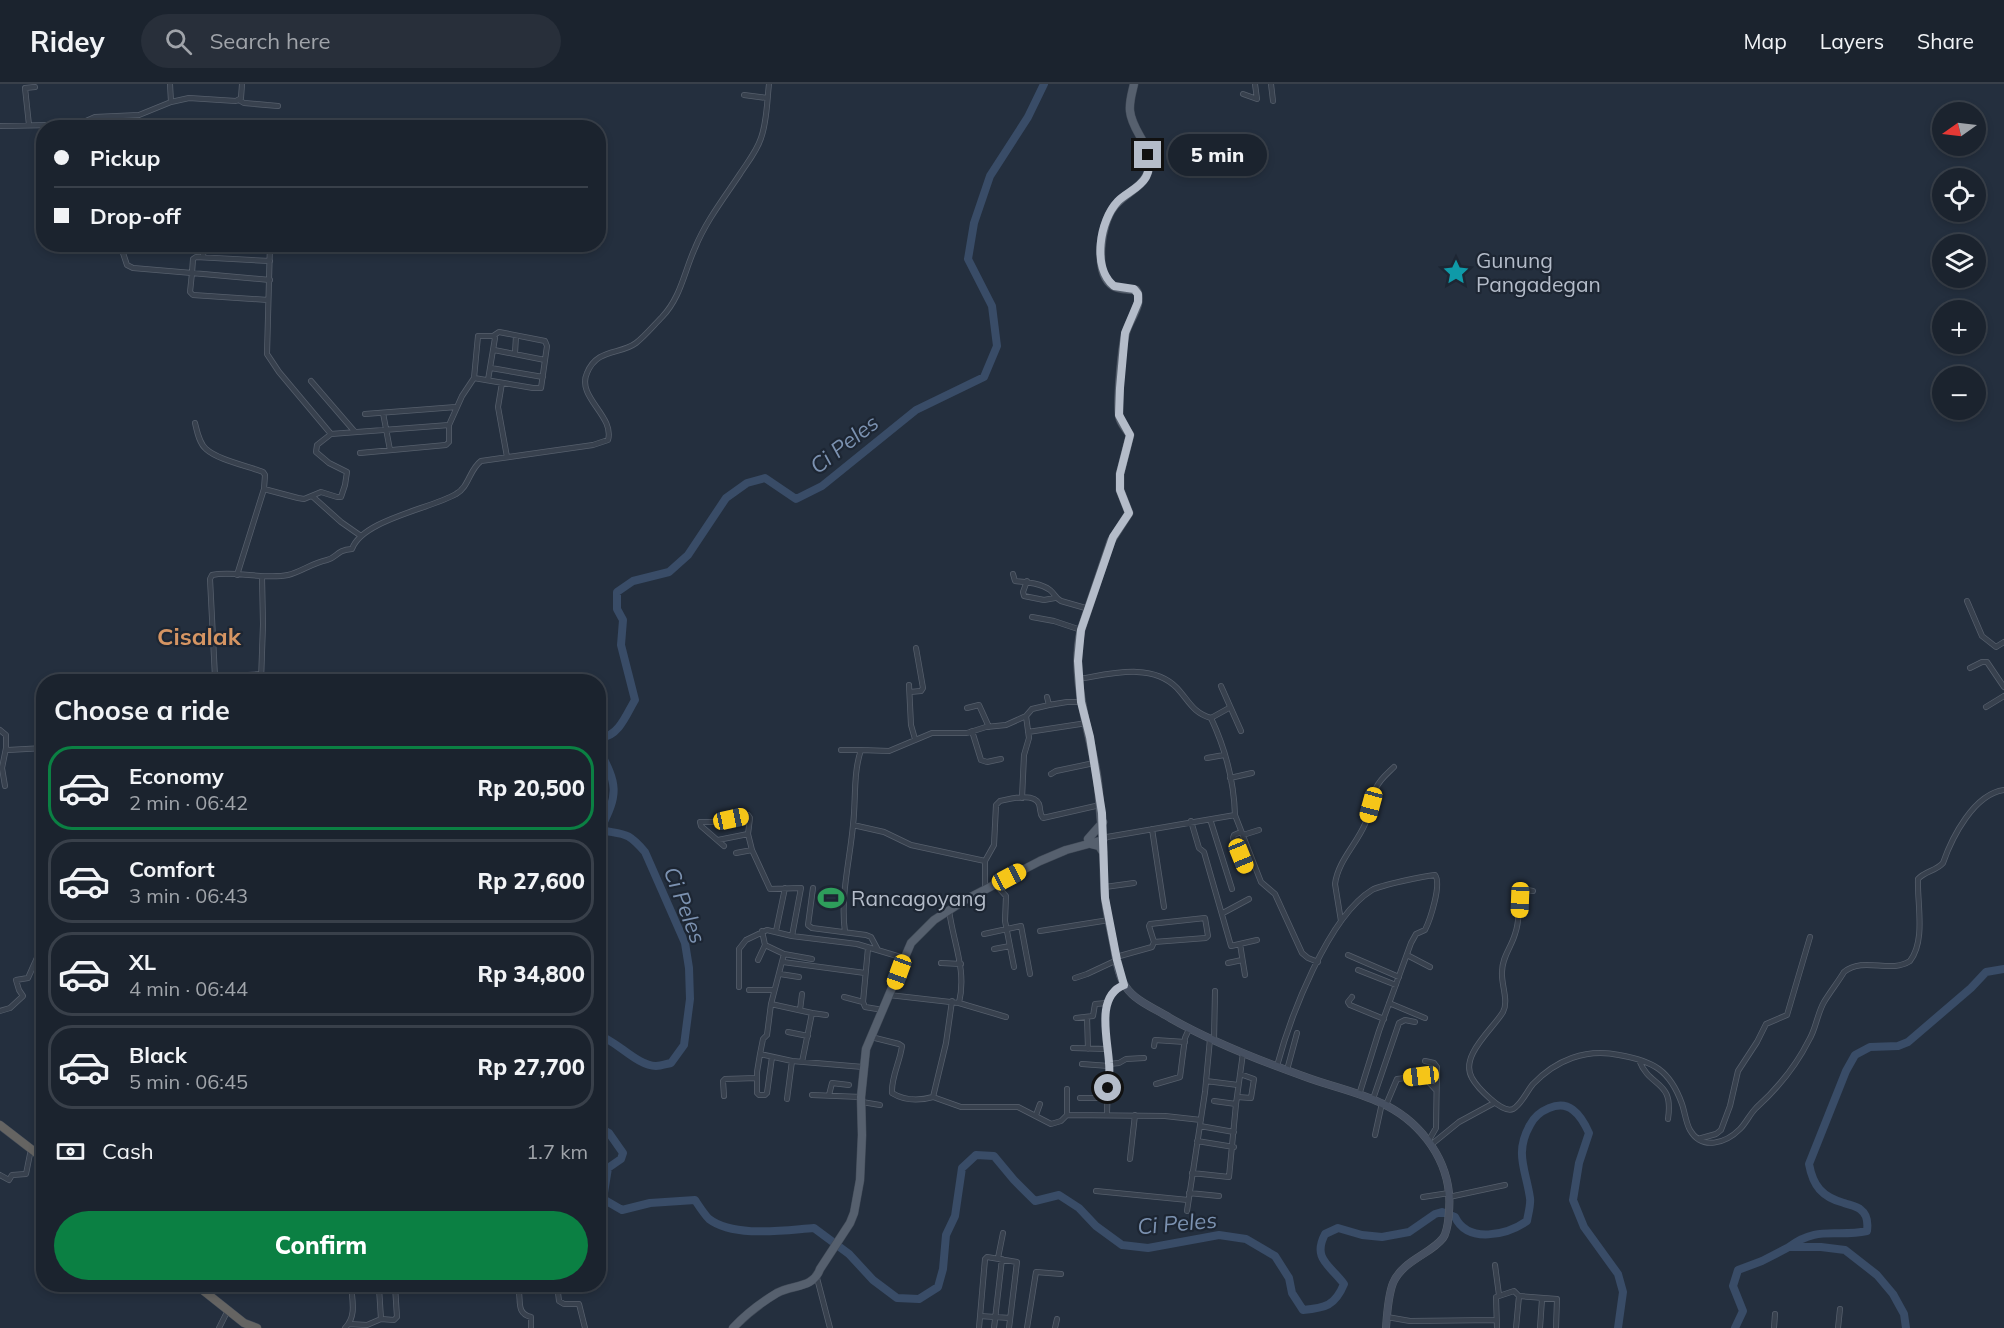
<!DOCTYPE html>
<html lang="en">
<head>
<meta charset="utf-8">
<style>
	body { margin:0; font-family:Mulish,sans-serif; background:#282f3a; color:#f1f3f6; height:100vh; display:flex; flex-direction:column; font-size:22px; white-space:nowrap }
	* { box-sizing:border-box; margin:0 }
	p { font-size:20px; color:#a0a4aa }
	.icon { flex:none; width:33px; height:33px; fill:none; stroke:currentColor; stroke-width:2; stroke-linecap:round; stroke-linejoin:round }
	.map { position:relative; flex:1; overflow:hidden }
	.details { position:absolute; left:36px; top:590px; width:570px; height:618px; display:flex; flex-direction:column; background:#1b232e; border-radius:24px; box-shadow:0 3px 9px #0003,0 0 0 2px #39404a }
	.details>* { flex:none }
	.top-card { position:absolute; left:36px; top:36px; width:570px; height:132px; border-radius:24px; box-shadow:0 3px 9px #0003,0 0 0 2px #39404a; display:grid; align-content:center; height:132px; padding:0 18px; background:#1b232e }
	.needle { width:39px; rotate:256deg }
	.controls { position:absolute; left:1932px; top:18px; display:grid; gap:12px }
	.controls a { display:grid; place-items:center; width:54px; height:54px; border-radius:50%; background:#1b232e; box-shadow:0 3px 9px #0003,0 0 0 2px #39404a; font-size:30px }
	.end { position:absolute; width:27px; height:27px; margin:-14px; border:8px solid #b4bcc9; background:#111; box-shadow:0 0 0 3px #111 }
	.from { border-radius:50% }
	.bubble { position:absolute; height:42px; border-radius:21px; background:#1b232e; box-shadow:0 3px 9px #0003,0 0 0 2px #39404a; font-size:20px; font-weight:800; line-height:42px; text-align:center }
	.car { position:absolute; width:18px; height:36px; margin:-18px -9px; border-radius:8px; box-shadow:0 0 4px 2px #0007; background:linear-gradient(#f5c518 24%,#345 0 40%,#f5c518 0 76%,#345 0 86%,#f5c518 0) }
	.top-card b { display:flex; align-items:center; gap:21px; height:57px; font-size:22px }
	.top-card b+b { border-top:2px solid #39404a }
	.top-card i { width:15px; height:15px; background:#f1f3f6 }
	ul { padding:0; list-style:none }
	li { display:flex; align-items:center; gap:18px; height:84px; margin:0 12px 9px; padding:0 6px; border:3px solid #39404a; border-radius:24px }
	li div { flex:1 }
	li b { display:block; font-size:22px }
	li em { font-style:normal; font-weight:800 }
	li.on { border-color:#0b8043 }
	li>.icon { width:54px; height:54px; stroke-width:1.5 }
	h2 { padding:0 18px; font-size:27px; line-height:72px }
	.pay { display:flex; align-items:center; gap:15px; height:66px; padding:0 18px; font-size:22px }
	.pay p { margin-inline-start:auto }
	.cta { display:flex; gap:12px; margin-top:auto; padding:12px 18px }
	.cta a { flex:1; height:69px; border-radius:36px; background:#0b8043; color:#fff; font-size:24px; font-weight:800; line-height:69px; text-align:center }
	header { display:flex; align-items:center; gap:36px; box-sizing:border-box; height:84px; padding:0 30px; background:#1b232e; border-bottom:2px solid #39404a }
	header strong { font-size:28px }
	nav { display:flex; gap:33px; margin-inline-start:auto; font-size:21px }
	.search { width:420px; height:54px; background:#282f3a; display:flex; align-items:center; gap:15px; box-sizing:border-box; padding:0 21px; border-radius:33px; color:#a0a4aa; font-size:22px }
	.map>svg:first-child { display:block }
</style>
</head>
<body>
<header>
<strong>Ridey</strong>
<div class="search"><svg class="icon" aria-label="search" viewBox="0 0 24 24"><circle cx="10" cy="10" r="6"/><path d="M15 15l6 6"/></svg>Search here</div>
<nav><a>Map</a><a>Layers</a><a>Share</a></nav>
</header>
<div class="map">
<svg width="2004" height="1244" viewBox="0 0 2004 1244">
	<rect width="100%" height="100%" fill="#242f3e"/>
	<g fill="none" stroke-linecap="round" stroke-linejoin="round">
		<!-- river -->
		<path stroke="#394c67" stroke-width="8" d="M598,656L602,653C619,652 627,629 635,616L621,561L623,536L617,525V508L633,497L669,488L688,471L726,414L747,399L765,394L796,415L822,402L916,326L984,293L997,262L992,222L968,175L974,139L990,92L1028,33L1044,0
			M598,664C618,701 619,709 600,746C625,751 627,747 645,768L685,859L689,884L690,915L684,961L671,979C666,980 661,982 656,982C637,982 616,956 598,951
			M598,1043L609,1049L623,1069L621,1075L608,1084L603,1115L622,1126L650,1119L695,1116C699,1122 704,1130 709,1135C734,1154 784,1146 814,1144L849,1170L873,1196L897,1214L919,1215L938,1203L943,1185L946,1151L955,1132L962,1084L976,1071L994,1072L1014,1096L1035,1117L1059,1111L1079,1124L1096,1142L1122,1161L1148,1164L1219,1151L1246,1155L1275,1172L1289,1194L1292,1209L1303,1226C1325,1224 1335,1222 1344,1200C1330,1181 1312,1175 1325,1150L1338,1144L1362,1151L1382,1153L1409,1148L1435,1130L1442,1128L1455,1133C1468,1160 1507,1151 1527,1137C1528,1130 1531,1121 1530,1114C1526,1086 1514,1069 1530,1041C1537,1027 1559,1015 1573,1026C1581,1032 1585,1040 1589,1049L1579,1079L1573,1116L1584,1143L1618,1190L1623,1208L1618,1244
			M1789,1163C1818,1141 1836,1154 1867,1147C1868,1139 1868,1131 1861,1126C1857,1122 1849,1121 1844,1119C1822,1113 1813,1102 1809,1080L1846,987L1855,971L1870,963L1898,962L1908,958L1971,904L1986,888L2004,885
			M1735,1244L1743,1227L1733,1202L1738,1186L1762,1177L1789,1163H1821L1845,1166L1877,1191L1893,1210L1904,1230L1906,1244"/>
		<!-- minor casing -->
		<g stroke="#565f6c" stroke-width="6">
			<path id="minor" d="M170,0L171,18
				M1271,0L1273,17
				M1243,10L1257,15L1255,0
				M744,11L767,14
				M239,16L244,19L278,22
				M29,41L25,4L35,3
				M0,42L53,41L68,44
				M70,44L95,33L139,31L171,18L189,14L236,17L241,14L242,0
				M120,160L127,181L133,184L192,189L190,208L193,211L268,216
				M270,160L267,270L279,288L331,350
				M203,173L204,160
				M270,196L192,189L193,175L196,173L270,177
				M494,266L545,276
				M515,269L516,252
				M491,284L543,293
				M474,294L478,252H493L495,254L488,296
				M311,297L355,348
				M502,299L498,323L507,373
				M383,329L390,366
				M365,330L456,323
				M195,339C197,347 199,359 206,365C218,376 248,382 263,388L265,391L264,405
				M360,369L446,361L449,358V341
				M312,412L341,438L361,452
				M1013,490L1015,497C1026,498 1041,499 1050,506C1055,510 1055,514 1061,517L1089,525
				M237,491L264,405L298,414L304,415L321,408L337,413H341L345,401L347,388L329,379L316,368L317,361L331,350L449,341L462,312L474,294L533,304H541L547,262L545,257L499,248L493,252
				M1027,497L1023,508L1024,512L1044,516L1055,514
				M1967,517L1982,552L1996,563L2004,558
				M1032,533L1054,537L1081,546
				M1970,584L1982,578H1987L2004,603
				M215,593L262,590
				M1079,595C1110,590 1152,578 1177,604C1189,617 1193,629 1211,634C1225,664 1234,698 1235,731L1107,753L1103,756
				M198,597L215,593L210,495L212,491C234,486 264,496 288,491C301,488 312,479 327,476C337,474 336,466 352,465C362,436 430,425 456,410C469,403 469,386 481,377L593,361L608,356C615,332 576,313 587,289C597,264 620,271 636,259C645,252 654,241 662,233C681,213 684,188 695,164C706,137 724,114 740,90C747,79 757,67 761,54C767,38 767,17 769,0
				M261,597L263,540L262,493
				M909,601L911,641L915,655
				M1221,602L1241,647
				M910,608L921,607L923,604L916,564
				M1049,621L1067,618H1081
				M1986,623L2004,612
				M967,624L979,621L989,643
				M1211,634L1229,624
				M0,646L6,651V664L8,666L44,664
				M972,647L981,676L987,678L1001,675
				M1028,648L1087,639
				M841,666H861
				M1207,674L1224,671
				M1051,690L1056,687L1094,679
				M1230,694L1252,689
				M5,702L2,684L6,664
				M1022,714L1024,671L1029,654L1026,632
				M1235,731L1261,798L1275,810L1302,869L1308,874L1318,878
				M1210,735L1232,805
				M1191,737L1199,764L1204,768L1231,862L1257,856
				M853,741L884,748L911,761L985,777L994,761L996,721L1000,717C1010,715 1034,708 1039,720C1041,726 1039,729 1043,734L1100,721
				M1152,745L1164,823
				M1241,748L1234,751L1233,754L1247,786
				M1243,751L1259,746
				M718,756L748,750L752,766L770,805L801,804L792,852
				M724,762L701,742L700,738H717L748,731L750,734L748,750
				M736,769L752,766
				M995,800L1006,812L1005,837L1014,883
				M1105,803L1134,799
				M813,804L808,841L812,844L866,851L871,853L878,866
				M985,806V777
				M1533,807L1527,806L1521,810C1518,823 1520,837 1515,850C1511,864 1502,873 1502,888C1501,900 1509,917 1503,928C1493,945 1459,972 1472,994C1477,1003 1502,1030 1513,1025C1521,1021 1527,1007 1533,1000C1556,976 1586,964 1619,971C1653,977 1670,986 1682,1020C1685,1029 1686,1039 1690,1046C1702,1067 1726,1059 1740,1045C1746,1039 1750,1030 1756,1024C1777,1005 1796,982 1809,956C1816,945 1817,930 1824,918C1830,908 1838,898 1844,888C1864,872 1890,890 1910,877C1926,856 1917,820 1918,795C1925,787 1936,787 1943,779C1952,753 1974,710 2004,706
				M1223,829L1249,815
				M1341,837L1335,800C1338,777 1356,761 1365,740C1370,729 1370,715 1376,704C1380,695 1388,689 1394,683
				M762,847L765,861L784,870L771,920L812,929L802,978
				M776,847L785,804
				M1040,847L1109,836
				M845,848C840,812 850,776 853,741C856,717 853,689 861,666L889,667L932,649H967L986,643L1006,641L1026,632L1032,625L1049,621L1047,613
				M984,850L1021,842L1030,890
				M1240,860L1245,891
				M994,865L1010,862
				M784,870L812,875
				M1348,871L1399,893
				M1407,871L1430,883
				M1116,873L1152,863L1154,858L1149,842L1150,840L1205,834L1208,852L1206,854L1154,858
				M758,876L765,861
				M783,878L865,889
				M941,879L961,880
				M1228,879L1242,876
				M1358,886L1396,901
				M780,890L799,893
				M1075,894L1087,890L1117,876
				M739,903V865L746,856L767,846L792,852L857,860L904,874
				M749,906H773
				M889,911L959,919C967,886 953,858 949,826
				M844,913L863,918L865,923L883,926
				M1352,913L1348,918L1350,921L1384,935
				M863,918L868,864
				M959,919L1006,933
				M1389,919L1425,934
				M800,926L802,910
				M0,927L10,924L23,912L19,906L16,896L28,894L44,858
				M812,929L826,931
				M1087,933L1088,965
				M1076,934L1093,932L1095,920L1107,919
				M788,948L808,952
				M871,953L899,960L902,962C900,978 891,993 892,1009C905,1017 919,1017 933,1013L961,1023H1018L1051,1040L1061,1037L1067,1031L1165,1032L1201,1036
				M1214,957L1215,907
				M1154,962L1155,956L1185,958
				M1073,964L1107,965
				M760,970L763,955L767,951L771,920
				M772,973L767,1009L765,1011H759L757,1009V988L760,970L792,977L863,983
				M1639,976C1650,1005 1674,995 1668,1035
				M1425,977L1434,979L1437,983L1436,1044L1429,1056
				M1082,980L1109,982
				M1109,980L1119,979L1126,975L1144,974
				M1277,982C1290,933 1328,833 1372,806C1381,801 1424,792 1435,791C1442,800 1430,836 1425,846L1416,850L1411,859L1379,947L1359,1011
				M1287,986L1297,949
				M1206,997L1238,1001
				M1156,1000L1180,993L1185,954L1189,945
				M812,1011L861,1013
				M829,1011L832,999L849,1001
				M724,1012L723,997L725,995L757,994
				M933,1013L946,959L952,917
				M1237,1013L1251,1014L1254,995L1240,990
				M1080,1014H1107
				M787,1015L792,977
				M1373,1015L1399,939L1405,936L1415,938
				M1214,1017L1236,1020
				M862,1018L880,1021
				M1386,1021L1397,995L1423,992L1436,1006
				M1036,1031L1040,1020
				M1067,1031V1005
				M1107,1031C1107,1015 1109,999 1109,983C1110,959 1093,913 1124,901
				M1200,1042L1234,1048
				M1375,1051L1382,1019
				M1698,1055L1716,1050L1721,1046L1730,1022L1738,987L1757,958L1766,940L1787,931L1810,853
				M1197,1057L1234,1063
				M1432,1060L1459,1038L1494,1019
				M1130,1075L1135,1031
				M1192,1089L1229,1093L1236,1020L1243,969
				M0,1091L9,1096L12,1091L26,1090L31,1065
				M1096,1107L1188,1116
				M1189,1109L1219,1112
				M1423,1113L1449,1109
				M1449,1113L1505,1101
				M1187,1127L1205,1008L1210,955
				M998,1174L1003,1149
				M1495,1181L1499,1211
				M817,1194L830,1244
				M516,1200C524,1211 513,1229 531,1233V1244
				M557,1200L559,1217L564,1220H579L585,1244
				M395,1205L406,1204
				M980,1232L1010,1234
				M1387,1233L1410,1237L1496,1236
				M381,1235L394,1236L397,1233L395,1202
				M349,1240L367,1241L381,1235L379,1204
				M219,1244L228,1226
				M345,1244C357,1232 352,1216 351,1200
				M979,1244L985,1175L987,1173L1017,1178L1009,1244
				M994,1244L1002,1175
				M1027,1244L1036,1188L1061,1190
				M1055,1244L1057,1235
				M1497,1244L1496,1213L1514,1207L1519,1212L1557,1215L1556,1244
				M1516,1244L1519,1212
				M1540,1244L1542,1215
				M1774,1244L1775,1230
				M1838,1244L1840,1225"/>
		</g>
		<!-- secondary casing -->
		<g stroke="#565f6c" stroke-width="8">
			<path id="secondary" d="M1103,756C1104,775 1103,796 1105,815C1107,833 1112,851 1115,869C1117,880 1119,894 1126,903C1135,917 1156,925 1170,934C1212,958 1258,976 1303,992C1329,1002 1356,1007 1381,1019C1417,1035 1445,1070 1449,1109C1450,1119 1449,1146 1443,1154C1431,1170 1403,1176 1393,1199C1388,1212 1387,1230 1386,1244"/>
		</g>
		<!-- primary casing -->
		<g stroke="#414a57" stroke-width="9">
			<path id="primary" d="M1088,755L1103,738
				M1091,760L1099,762L1103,768
				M733,1244C745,1231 762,1218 777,1209C793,1200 813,1205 820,1185L850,1139L854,1129L860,1096L862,1051L861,1013L866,965L911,859L934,836L965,816L1040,777L1066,766L1103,756C1100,735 1100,713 1097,692C1089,644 1070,594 1081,546L1111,457L1129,429L1120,406V390L1130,351C1127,346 1122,341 1120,335C1116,324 1122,257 1127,245C1131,234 1144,217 1136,206C1129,205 1119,206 1113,202C1093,189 1101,140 1113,124C1123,109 1147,103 1149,83C1152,61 1132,48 1130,27C1129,18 1132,9 1134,0"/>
		</g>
		<!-- trunk casing -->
		<g stroke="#434c59" stroke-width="9">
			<path id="trunk" d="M0,1041L44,1075
				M195,1200L244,1239L257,1244"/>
		</g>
		<!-- minor -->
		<use href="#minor" stroke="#38414e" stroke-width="4.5"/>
		<!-- secondary -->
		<use href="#secondary" stroke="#465061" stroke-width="7"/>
		<!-- primary -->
		<use href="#primary" stroke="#56606e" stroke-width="8"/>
		<!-- trunk -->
		<use href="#trunk" stroke="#656462" stroke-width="8"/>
	</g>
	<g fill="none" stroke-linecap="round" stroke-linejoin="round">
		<!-- route -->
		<path stroke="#b4bcc9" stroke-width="8" d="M1108,1004C1109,996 1110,987 1109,979C1108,956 1095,912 1124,901L1117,876L1105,814L1102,729L1090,653L1081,618L1078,577L1081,546L1113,453L1129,429L1120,406V390L1130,351L1119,331L1120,304L1125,249L1138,218V210L1134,205L1114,202C1092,184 1099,137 1118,117C1126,109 1140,104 1146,93C1150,86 1149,79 1148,71"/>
	</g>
	<!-- icons -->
	<defs>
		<g id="sight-bare" transform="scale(2.07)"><path d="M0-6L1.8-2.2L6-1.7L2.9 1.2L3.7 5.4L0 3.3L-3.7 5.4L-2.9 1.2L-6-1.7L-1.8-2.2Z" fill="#0f9aa8" stroke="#1d2633" stroke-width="2.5" paint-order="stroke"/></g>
		<g id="stadium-bare" transform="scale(2.07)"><path d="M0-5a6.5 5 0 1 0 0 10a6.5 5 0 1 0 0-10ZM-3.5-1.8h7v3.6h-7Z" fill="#2e9e5b" stroke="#1d2633" stroke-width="2.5" paint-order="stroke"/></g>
	</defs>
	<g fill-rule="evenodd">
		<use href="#sight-bare" x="1456" y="188"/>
		<use href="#stadium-bare" x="831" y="814"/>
	</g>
	<g text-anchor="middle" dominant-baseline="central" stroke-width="4.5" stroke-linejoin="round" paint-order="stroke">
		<!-- poi labels -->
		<g font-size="21" fill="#b4bcc9" stroke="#1d2633" text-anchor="start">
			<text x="1476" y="176">Gunung<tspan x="1476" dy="24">Pangadegan</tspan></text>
			<text x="851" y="814">Rancagoyang</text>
		</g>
		<!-- water labels -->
		<g font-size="22" font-style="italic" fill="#7c92b1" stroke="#1d2633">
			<text transform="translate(844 360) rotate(-38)">Ci Peles</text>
			<text transform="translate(685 821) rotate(69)">Ci Peles</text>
			<text transform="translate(1177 1139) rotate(-5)">Ci Peles</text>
		</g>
		<!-- quarter labels -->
		<g font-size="24" font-weight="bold" fill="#d59563" stroke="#1d2633">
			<text x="199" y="552">Cisalak</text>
		</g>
	</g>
</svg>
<div class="controls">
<a><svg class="needle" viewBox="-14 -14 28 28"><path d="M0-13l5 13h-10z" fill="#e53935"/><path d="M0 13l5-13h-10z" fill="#a0a4aa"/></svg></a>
<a><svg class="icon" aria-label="locate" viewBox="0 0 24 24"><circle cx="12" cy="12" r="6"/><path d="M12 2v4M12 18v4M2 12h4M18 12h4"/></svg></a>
<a><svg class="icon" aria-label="layers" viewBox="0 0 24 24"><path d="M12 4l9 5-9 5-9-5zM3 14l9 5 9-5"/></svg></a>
<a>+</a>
<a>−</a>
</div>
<i class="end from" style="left:1108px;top:1004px"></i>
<i class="end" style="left:1148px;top:71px"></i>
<div class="bubble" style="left:1168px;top:50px;width:99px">5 min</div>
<i class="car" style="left:1371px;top:721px;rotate:195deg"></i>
<i class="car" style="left:731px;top:735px;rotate:78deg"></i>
<i class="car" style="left:1241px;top:772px;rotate:158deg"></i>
<i class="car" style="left:1009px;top:793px;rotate:62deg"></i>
<i class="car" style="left:1520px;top:816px;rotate:182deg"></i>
<i class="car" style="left:899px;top:888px;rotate:200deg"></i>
<i class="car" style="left:1421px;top:992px;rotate:263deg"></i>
<div class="top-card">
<b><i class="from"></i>Pickup</b>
<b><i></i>Drop-off</b>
</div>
<section class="details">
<h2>Choose a ride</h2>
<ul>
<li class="on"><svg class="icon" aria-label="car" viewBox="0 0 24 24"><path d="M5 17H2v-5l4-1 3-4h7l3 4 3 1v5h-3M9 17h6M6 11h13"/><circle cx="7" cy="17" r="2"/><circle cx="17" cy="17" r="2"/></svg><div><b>Economy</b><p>2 min · 06:42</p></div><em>Rp 20,500</em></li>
<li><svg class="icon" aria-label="car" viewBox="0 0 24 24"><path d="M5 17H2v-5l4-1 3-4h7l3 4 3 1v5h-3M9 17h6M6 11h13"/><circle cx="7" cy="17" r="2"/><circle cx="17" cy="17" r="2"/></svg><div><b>Comfort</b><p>3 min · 06:43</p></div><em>Rp 27,600</em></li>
<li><svg class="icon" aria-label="car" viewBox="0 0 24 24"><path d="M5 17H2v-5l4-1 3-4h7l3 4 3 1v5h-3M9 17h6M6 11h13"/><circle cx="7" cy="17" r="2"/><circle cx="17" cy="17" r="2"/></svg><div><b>XL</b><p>4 min · 06:44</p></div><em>Rp 34,800</em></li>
<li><svg class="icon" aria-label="car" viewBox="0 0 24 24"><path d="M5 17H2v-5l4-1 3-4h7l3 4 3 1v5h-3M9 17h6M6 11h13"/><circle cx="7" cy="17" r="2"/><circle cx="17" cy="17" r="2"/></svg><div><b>Black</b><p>5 min · 06:45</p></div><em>Rp 27,700</em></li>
</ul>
<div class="pay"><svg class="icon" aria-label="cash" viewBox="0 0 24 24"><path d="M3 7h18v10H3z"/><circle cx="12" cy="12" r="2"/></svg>Cash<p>1.7 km</p></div>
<div class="cta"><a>Confirm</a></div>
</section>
</div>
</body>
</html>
